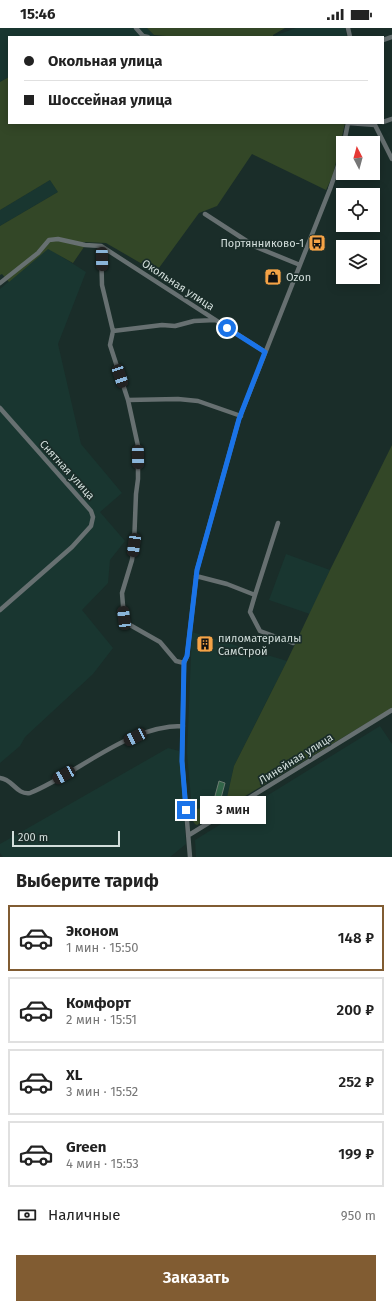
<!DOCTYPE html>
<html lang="ru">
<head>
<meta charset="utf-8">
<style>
	body { margin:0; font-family:"Fira Sans",sans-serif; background:#f6f6f6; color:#222; height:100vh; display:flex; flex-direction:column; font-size:15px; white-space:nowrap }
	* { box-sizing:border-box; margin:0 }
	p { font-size:13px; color:#767676 }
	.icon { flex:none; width:22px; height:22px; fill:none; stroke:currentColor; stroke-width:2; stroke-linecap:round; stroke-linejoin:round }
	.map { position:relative; height:829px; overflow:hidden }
	.drawer { display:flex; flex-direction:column; background:#fff; flex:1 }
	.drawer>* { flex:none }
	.guide { position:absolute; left:8px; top:8px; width:376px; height:88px; border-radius:0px; box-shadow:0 2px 10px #0003; display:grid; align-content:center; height:88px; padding:0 16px; background:#fff }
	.needle { width:26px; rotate:354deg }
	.fabs { position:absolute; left:336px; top:108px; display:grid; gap:8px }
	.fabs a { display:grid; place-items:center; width:44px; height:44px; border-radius:0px; background:#fff; box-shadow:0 2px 10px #0003; font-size:20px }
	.scale { position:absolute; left:12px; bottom:10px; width:108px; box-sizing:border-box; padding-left:4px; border:2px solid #d2dedb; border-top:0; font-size:11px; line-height:14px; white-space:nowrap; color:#d2dedb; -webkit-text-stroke:3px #1a2d29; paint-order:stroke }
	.end { position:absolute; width:18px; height:18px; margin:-9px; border:5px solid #1a73e8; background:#fff; box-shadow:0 0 0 2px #fff }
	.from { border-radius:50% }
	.bubble { position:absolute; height:28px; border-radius:0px; background:#fff; box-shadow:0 2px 10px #0003; font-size:13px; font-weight:600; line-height:28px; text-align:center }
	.car { position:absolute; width:12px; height:24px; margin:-12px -6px; border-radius:5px; box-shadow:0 0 3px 1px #0007; background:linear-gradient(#222 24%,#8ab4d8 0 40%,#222 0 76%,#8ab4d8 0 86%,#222 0) }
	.guide b { display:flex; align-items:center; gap:14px; height:38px; font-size:15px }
	.guide b+b { border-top:1px solid #e0e0e0 }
	.guide i { width:10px; height:10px; background:#222 }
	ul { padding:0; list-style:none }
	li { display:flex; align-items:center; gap:12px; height:66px; margin:0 8px 6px; padding:0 8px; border:2px solid #e0e0e0; border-radius:0px }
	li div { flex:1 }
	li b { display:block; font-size:15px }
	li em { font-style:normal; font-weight:600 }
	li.current { border-color:#815c32 }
	li>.icon { width:36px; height:36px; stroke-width:1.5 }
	h2 { padding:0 16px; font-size:18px; line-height:48px }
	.pay { display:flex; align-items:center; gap:10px; height:44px; padding:0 16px; font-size:15px }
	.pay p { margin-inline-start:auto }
	.primary-button { display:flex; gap:8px; margin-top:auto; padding:8px 16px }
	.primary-button a { flex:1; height:46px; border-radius:0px; background:#815c32; color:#fff; font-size:16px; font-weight:600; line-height:46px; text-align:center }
	.status { display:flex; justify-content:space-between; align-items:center; height:28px; padding:0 20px; background:#fff; direction:ltr }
	.status svg { height:11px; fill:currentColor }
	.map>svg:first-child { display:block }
</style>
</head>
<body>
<div class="status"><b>15:46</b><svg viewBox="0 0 49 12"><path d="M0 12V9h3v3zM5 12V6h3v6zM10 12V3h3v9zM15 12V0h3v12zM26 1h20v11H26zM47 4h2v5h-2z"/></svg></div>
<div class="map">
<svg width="392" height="829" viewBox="0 0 392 829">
	<rect width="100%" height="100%" fill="#1a2d29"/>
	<!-- built -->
	<path fill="#193630" d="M0,0H147L154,7L153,9H9V49L0,54Z
		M296,0H345L347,9H275L274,8Z
		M50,152L58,164L0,198V182Z
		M48,220L86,244L58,316L81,416L122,465L100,484L125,513L110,532L108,555L82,582L113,620L93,646L25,709L20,718L0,735V261Z
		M286,526L330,542L310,586L269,572Z
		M192,604L287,633L234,738L226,774L192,782L187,725Z
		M380,698L392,716V829H196L195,812Z
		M168,720L179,723L186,816L170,829H3L0,825V816Z"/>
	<!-- green -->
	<path fill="#334727" d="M147,0H285L273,7V9H178L154,7Z
		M9,49V95H345L333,147L326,162L252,126L217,178L199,185L156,244L106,215L83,214L84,219L73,235L48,221L9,254L2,246L0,247V198L58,164L50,152L0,182V54Z
		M392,417V680L197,797L195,796L193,793L192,782L226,774L234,738L287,633L330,542Z"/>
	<!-- building -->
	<path fill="#326548" stroke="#6c7d72" d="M219,753L225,755L221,770L215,768Z"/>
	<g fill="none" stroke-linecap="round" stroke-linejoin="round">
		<!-- street -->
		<path stroke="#677071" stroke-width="4.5" d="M136,0L143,8L148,9
			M348,0L350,9
			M383,12L392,9
			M383,94L392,91
			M348,95L375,97L392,131
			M344,115L348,95
			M205,186L256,219L300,237
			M101,218L102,257L113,303L110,317L128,372L138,418V451L136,466L134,517L132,532L122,565L124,590L130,597L160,614L176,633L184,635
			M0,255L38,225L49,212L58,211L85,217L101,218L265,324
			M113,303L162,297L175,298L194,293L215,292
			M128,372L178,371L198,373L241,388
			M0,380L91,483L93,489L91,498L72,519L0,582
			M196,548L227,556L255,567L278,495
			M255,567L250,584L260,603L293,615
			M0,750C13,751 16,767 30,765C79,745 128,697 183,698
			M189,807L392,682
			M190,829L182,733L184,635L187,628L197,542L239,391L330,161L340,132L343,118"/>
	</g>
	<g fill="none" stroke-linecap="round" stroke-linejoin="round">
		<!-- route -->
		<path stroke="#1a73e8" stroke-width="5" d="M186,782L182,733L184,634L187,628L197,542L239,391L265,324L227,300"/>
	</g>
	<!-- icons -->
	<defs>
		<g id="bus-square" transform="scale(0.9)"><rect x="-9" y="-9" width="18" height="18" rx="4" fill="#f5a346" stroke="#1a2d29"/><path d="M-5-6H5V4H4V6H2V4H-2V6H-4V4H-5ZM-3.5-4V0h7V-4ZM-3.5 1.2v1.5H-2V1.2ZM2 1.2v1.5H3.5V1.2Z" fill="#111"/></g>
		<g id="shop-square" transform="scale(0.9)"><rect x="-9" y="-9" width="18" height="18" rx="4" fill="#f5a346" stroke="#1a2d29"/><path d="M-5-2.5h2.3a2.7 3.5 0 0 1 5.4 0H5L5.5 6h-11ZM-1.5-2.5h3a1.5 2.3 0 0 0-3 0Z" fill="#111"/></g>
		<g id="building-square" transform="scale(0.9)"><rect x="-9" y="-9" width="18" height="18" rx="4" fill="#f5a346" stroke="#1a2d29"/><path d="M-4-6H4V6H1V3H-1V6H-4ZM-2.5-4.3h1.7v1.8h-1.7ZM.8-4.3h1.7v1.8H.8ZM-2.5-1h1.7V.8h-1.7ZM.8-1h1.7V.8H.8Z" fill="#111"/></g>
	</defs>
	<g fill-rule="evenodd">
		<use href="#bus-square" x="317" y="215"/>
		<use href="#shop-square" x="273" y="249"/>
		<use href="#building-square" x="205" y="616"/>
	</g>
	<g text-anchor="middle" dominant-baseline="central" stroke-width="3.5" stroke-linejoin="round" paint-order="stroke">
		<!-- poi labels -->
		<g font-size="11" fill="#d2dedb" stroke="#1a2d29" text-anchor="start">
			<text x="304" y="215" text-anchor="end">Портянниково-1</text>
			<text x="286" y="249">Ozon</text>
			<text x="218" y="610">пиломатериалы<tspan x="218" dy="13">СамСтрой</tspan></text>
		</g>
		<!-- street labels -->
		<g font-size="11" fill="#d2dedb" stroke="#1a2d29">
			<text transform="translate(178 257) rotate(33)">Окольная улица</text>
			<text transform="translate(67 442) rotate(48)">Снятная улица</text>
			<text transform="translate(296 731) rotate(-32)">Линейная улица</text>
		</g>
	</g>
</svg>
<div class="fabs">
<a><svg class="needle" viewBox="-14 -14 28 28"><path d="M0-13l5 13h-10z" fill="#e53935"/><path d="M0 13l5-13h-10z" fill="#767676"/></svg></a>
<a><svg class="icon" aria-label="locate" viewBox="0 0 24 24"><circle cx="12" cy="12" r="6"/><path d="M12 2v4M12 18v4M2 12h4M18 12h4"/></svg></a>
<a><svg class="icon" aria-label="layers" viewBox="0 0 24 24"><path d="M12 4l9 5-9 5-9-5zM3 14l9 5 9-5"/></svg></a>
</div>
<div class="scale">200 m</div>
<i class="end from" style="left:227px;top:300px"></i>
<i class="end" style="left:186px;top:782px"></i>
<div class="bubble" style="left:200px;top:768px;width:66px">3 мин</div>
<i class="car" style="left:102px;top:231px;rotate:179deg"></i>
<i class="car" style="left:120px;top:348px;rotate:162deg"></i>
<i class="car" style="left:138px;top:429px;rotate:179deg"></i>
<i class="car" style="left:134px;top:517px;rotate:188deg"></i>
<i class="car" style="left:124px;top:590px;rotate:353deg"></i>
<i class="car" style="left:135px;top:709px;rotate:243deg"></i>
<i class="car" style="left:64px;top:747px;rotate:241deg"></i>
<div class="guide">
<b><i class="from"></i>Окольная улица</b>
<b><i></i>Шоссейная улица</b>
</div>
</div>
<section class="drawer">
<h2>Выберите тариф</h2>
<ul>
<li class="current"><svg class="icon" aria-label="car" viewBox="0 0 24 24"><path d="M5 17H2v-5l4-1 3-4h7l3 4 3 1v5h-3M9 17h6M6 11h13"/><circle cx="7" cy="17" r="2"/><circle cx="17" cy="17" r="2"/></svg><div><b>Эконом</b><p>1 мин · 15:50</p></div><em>148 ₽</em></li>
<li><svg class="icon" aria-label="car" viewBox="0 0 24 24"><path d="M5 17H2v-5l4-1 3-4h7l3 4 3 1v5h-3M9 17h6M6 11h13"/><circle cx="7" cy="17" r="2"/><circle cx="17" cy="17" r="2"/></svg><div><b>Комфорт</b><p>2 мин · 15:51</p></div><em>200 ₽</em></li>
<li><svg class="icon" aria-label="car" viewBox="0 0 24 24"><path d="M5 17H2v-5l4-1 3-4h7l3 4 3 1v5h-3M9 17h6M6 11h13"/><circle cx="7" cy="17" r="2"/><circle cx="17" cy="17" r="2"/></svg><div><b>XL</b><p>3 мин · 15:52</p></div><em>252 ₽</em></li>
<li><svg class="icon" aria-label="car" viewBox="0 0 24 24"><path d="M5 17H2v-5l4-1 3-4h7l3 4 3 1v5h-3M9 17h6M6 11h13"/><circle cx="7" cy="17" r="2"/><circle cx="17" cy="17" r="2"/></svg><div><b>Green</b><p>4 мин · 15:53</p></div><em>199 ₽</em></li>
</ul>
<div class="pay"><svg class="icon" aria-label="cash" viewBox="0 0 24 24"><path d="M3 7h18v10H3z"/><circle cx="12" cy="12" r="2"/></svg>Наличные<p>950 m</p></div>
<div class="primary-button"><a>Заказать</a></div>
</section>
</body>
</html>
